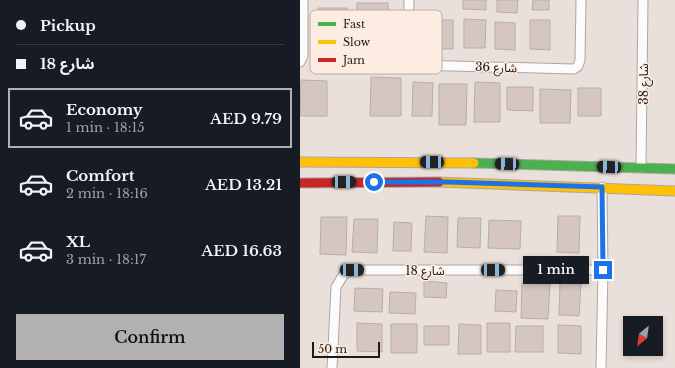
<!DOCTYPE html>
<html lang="en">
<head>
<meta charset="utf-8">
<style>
	body { margin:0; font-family:"Libre Baskerville","Noto Sans Arabic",serif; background:#242831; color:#f1f3f6; height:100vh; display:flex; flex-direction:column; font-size:15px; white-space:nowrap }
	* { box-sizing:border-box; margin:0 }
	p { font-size:13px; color:#9ea1a6 }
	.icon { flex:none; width:22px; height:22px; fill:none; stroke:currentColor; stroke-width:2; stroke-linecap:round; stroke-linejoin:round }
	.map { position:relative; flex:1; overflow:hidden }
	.panel { display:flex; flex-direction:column; background:#171b24; width:300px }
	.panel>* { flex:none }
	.hud { display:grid; align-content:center; height:88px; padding:0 16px; background:#171b24 }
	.needle { width:26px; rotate:209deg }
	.controls { position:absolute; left:323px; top:316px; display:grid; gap:8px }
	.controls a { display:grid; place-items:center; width:40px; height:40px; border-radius:0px; background:#171b24; box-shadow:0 2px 6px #0003; font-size:20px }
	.scale { position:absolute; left:12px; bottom:10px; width:68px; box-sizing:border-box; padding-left:4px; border:2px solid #1f1a16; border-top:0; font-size:11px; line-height:14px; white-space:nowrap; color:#1f1a16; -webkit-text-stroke:3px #fdece2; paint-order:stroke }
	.end { position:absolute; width:18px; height:18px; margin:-9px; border:5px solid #1a73e8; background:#fff; box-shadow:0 0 0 2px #fff }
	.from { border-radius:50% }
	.bubble { position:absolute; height:28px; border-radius:0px; background:#171b24; box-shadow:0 2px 6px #0003; font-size:13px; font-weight:600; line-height:28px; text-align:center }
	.car { position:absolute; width:12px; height:24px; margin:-12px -6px; border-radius:5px; box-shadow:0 0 3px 1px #0007; background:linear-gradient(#222 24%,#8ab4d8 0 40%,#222 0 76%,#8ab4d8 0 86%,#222 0) }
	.hud b { display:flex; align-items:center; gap:14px; height:38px; font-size:15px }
	.hud b+b { border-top:1px solid #363941 }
	.hud i { width:10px; height:10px; background:#f1f3f6 }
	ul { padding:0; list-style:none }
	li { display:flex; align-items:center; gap:12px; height:60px; margin:0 8px 6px; padding:0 8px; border:2px solid transparent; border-radius:0px }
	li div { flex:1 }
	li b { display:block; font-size:15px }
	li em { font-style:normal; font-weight:600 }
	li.selected { border-color:#b2b0b0 }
	li>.icon { width:36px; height:36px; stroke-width:1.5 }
	.primary-button { display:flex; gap:8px; margin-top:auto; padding:8px 16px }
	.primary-button a { flex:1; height:46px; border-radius:0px; background:#b2b0b0; color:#111; font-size:16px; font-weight:600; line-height:46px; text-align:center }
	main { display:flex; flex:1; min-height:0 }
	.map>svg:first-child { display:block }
</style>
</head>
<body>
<main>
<section class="panel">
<div class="hud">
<b><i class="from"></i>Pickup</b>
<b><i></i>شارع 18</b>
</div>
<ul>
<li class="selected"><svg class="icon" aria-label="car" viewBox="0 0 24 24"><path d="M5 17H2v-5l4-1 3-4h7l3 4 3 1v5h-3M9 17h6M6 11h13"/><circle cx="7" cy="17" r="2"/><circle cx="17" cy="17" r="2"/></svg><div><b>Economy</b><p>1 min · 18:15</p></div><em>AED 9.79</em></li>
<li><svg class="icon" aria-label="car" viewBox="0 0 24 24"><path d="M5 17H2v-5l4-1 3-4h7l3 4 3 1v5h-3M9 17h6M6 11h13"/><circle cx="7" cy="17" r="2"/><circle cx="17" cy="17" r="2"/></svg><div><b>Comfort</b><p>2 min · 18:16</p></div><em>AED 13.21</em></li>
<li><svg class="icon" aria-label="car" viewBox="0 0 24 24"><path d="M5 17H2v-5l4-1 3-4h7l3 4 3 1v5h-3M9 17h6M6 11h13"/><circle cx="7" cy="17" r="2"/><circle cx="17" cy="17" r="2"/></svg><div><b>XL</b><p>3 min · 18:17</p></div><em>AED 16.63</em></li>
</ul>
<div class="primary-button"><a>Confirm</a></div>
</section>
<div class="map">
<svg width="375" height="368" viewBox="0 0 375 368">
	<rect width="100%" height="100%" fill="#eae0db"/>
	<!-- building -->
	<path fill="#d5c6c1" stroke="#b6aeab" d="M163,0H186V10L163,9Z
		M197,0H218L217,13L197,12Z
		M233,0H249V10H232Z
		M57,3H88V32L56,31Z
		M18,8H47V27L18,26Z
		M164,19L186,20L185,48H164Z
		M130,20H153V49H130Z
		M230,20H250V50L230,49Z
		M195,22L215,23V50L195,49Z
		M71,77L101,78V116H70Z
		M1,80L27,81V116H0Z
		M113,82L133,83L132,116H112Z
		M175,82L200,83V122H174Z
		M139,84H167L166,125H139Z
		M207,87H233V111L207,110Z
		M278,88H301V116H278Z
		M240,89L271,90L270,123H240Z
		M126,216L148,217L147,253L124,252Z
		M258,216H280L279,253L257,252Z
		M21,217H47L46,255L20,254Z
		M158,218H181L180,248L157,247Z
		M54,219H78L77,253L52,252Z
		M189,220L221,221L220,249L188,248Z
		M94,222L112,223L111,251H93Z
		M124,281L147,283L146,298L124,297Z
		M222,283L250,284L248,319L221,318Z
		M260,283L281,284L279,316L259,315Z
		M55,288L83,289L82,312L54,311Z
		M196,290L217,291L216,312L195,311Z
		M90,292L116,293L115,314L89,313Z
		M57,323L82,324V352L57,351Z
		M187,323H210V352H187Z
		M91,324H117V353H91Z
		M159,324L181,325V354H158Z
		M258,325L281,326V354L258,353Z
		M124,326H149V345H124Z
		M216,326H243V352H215Z"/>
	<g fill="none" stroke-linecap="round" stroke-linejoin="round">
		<!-- street casing -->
		<g stroke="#ada6a2" stroke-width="11">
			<path id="street" d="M109,0L108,57L109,62L114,65L274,69L278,66L280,60L281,0
				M0,62L3,56V0
				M341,168L343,0
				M32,368L36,287L44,274L52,270H303
				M301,368L303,270L302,187"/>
		</g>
		<!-- fast casing -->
		<g stroke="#ada6a2" stroke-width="11">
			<path id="fast" d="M174,163L375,169"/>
		</g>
		<!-- slow casing -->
		<g stroke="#ada6a2" stroke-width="11">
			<path id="slow" d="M0,162L174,163
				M139,182L375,191"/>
		</g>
		<!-- jam casing -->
		<g stroke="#ada6a2" stroke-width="11">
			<path id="jam" d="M0,183L139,182"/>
		</g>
		<!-- street -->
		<use href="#street" stroke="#fcfafa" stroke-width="9"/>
		<!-- fast -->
		<use href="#fast" stroke="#4caf50" stroke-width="9"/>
		<!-- slow -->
		<use href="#slow" stroke="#ffc107" stroke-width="9"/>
		<!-- jam -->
		<use href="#jam" stroke="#c62828" stroke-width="9"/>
	</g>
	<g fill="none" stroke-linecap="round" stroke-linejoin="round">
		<!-- route -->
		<path stroke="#1a73e8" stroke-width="5" d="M74,182H148L302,187L303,270"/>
	</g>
	<g text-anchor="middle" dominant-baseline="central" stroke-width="3" stroke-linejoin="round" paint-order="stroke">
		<!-- street labels -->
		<g font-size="12" fill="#1f1a16" stroke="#fdece2">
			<text transform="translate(196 67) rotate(2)">شارع 36</text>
			<text transform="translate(343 84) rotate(-90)">شارع 38</text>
			<text x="125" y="270">شارع 18</text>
		</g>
	</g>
	<!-- legend -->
	<rect x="10" y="10" width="132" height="64" rx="6" fill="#fdece2" stroke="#baada5" stroke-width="1"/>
	<rect x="18" y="22" width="18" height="4" fill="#4caf50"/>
	<rect x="18" y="40" width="18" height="4" fill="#ffc107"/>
	<rect x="18" y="58" width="18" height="4" fill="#c62828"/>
	<g font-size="11" fill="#1f1a16">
		<text x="43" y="28">Fast</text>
		<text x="43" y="46">Slow</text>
		<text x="43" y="64">Jam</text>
	</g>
</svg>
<div class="controls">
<a><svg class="needle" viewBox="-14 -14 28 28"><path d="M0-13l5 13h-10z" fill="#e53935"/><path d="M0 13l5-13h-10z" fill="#9ea1a6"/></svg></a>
</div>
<div class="scale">50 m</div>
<i class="end from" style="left:74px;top:182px"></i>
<i class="end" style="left:303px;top:270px"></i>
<div class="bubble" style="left:223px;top:256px;width:66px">1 min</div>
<i class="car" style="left:132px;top:162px;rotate:270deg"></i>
<i class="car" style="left:207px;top:164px;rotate:272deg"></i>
<i class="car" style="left:309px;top:167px;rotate:272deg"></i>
<i class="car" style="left:44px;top:182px;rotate:90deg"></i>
<i class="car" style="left:52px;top:270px;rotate:90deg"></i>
<i class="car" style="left:193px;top:270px;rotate:90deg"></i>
</div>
</main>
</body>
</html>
